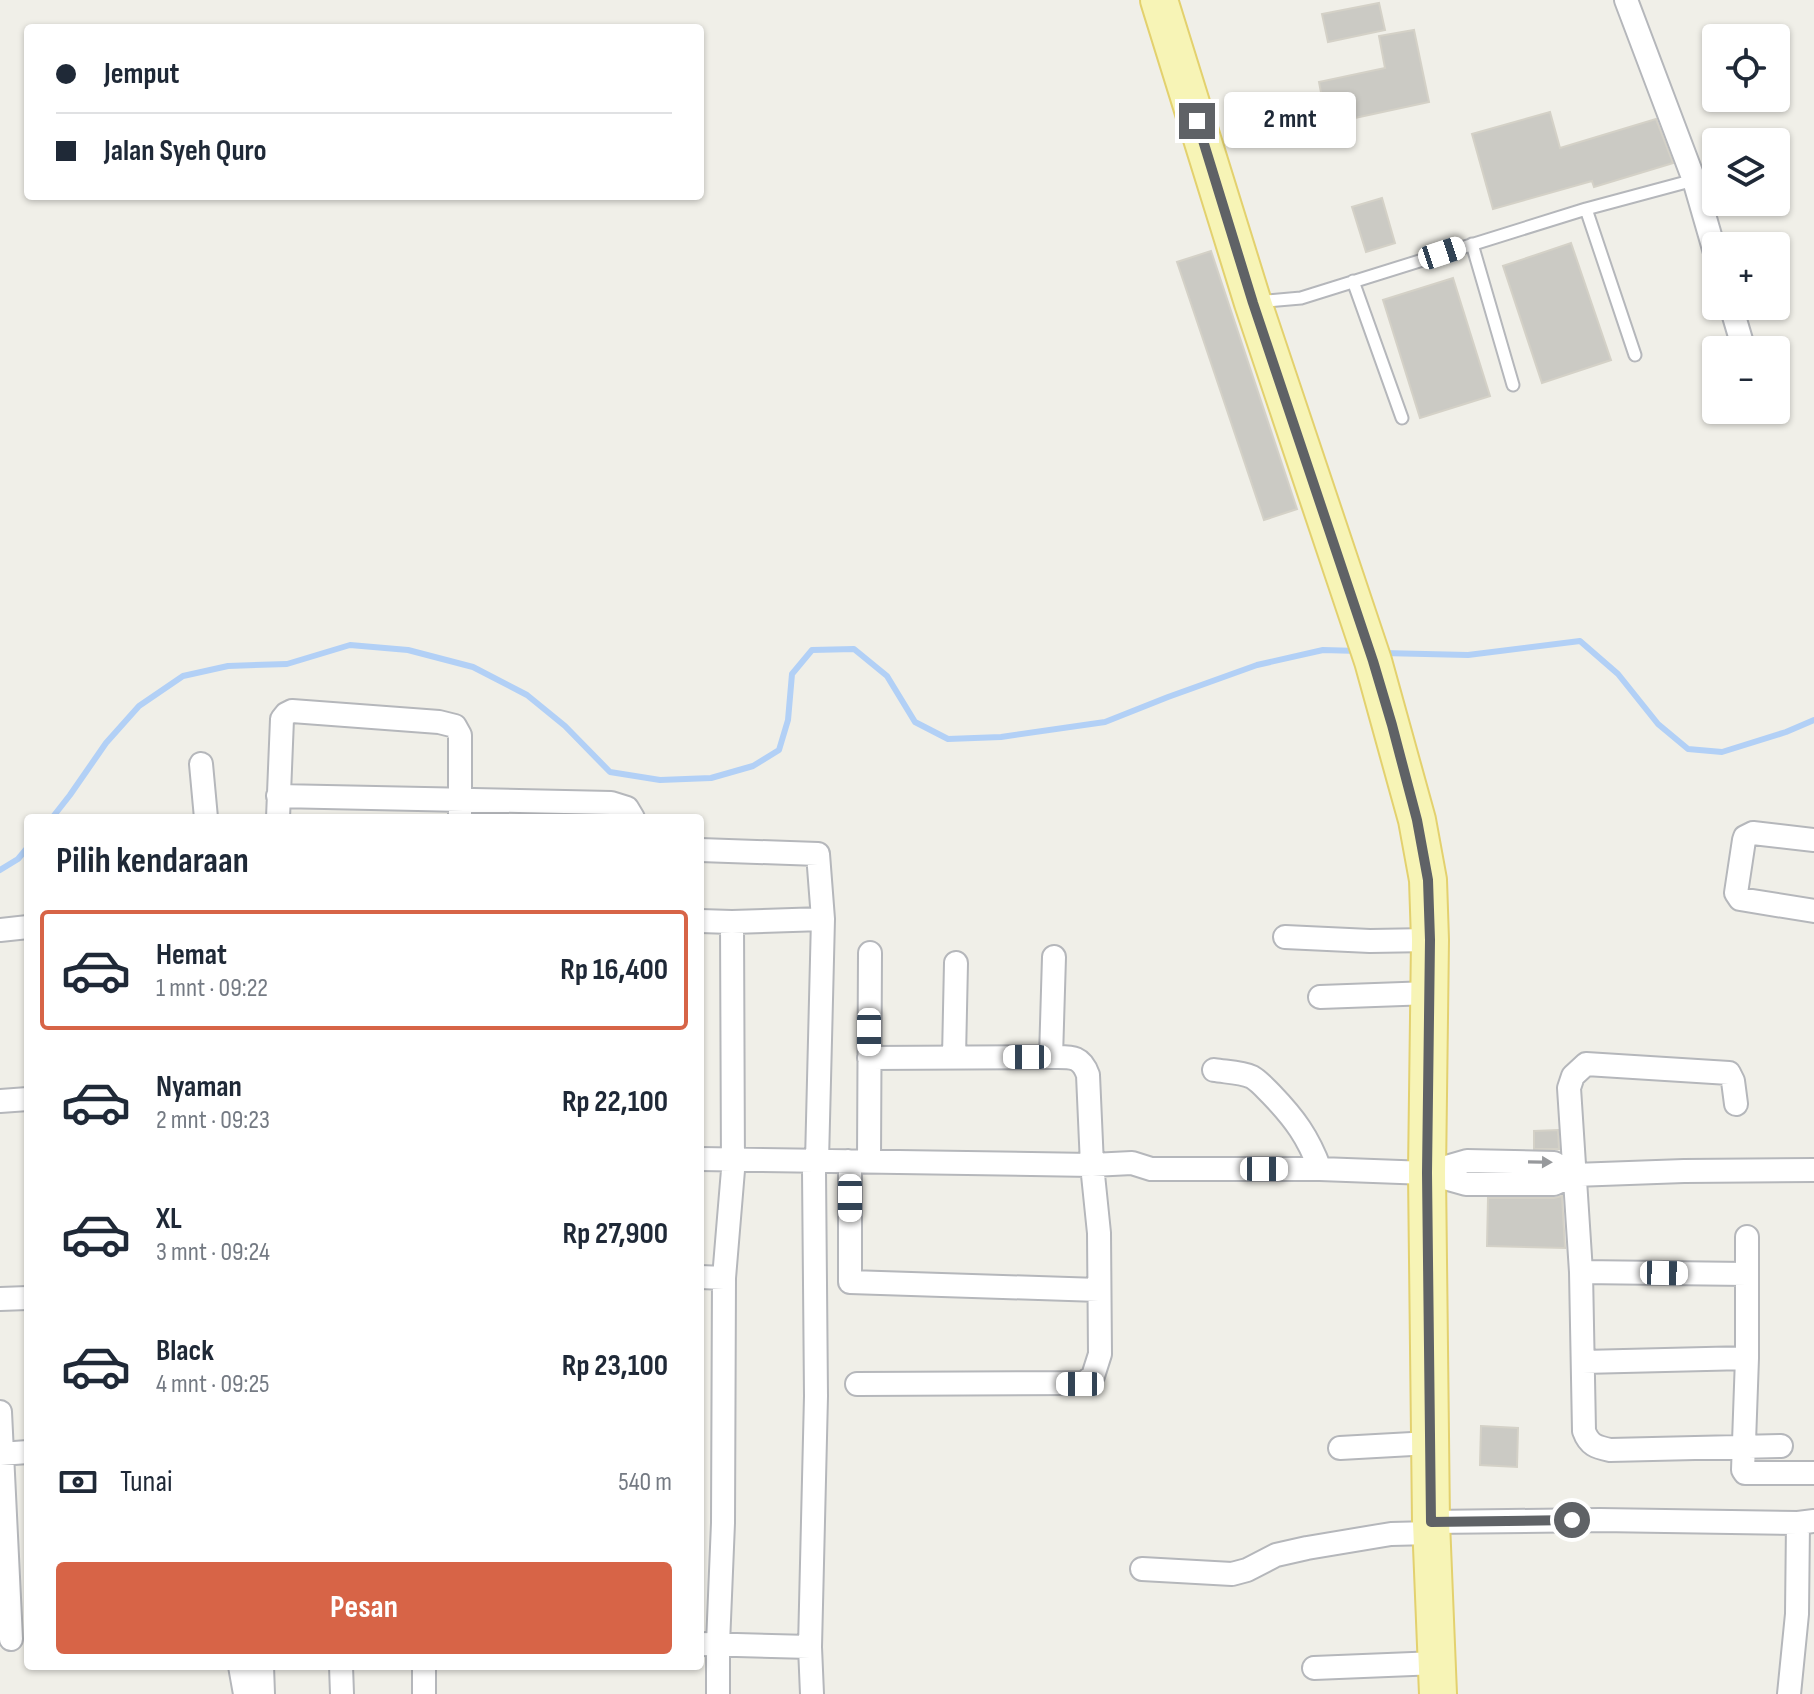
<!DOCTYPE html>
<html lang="id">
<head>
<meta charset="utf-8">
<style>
	body { margin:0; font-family:"Sofia Sans Condensed",sans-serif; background:#f2f2f3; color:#1f2937; height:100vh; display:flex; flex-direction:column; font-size:30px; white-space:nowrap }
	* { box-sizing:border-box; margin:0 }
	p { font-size:26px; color:#747a83 }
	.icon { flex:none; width:44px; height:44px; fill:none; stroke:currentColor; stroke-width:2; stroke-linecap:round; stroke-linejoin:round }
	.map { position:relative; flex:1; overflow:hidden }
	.details { position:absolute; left:24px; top:814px; width:680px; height:856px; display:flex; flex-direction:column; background:#fff; border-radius:8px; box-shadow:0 2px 6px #0004 }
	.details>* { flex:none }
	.guide { position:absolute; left:24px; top:24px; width:680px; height:176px; border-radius:8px; box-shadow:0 2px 6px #0004; display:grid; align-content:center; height:176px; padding:0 32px; background:#fff }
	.tools { position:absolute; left:1702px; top:24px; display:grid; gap:16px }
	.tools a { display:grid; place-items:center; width:88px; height:88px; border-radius:8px; background:#fff; box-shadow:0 2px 6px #0004; font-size:40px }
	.end { position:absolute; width:36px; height:36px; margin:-18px; border:10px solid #5f6266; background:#fff; box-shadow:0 0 0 4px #fff }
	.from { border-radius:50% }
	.bubble { position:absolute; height:56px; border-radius:8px; background:#fff; box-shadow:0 2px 6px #0004; font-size:26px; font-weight:700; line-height:56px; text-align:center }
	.car { position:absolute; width:24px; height:48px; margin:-24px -12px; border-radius:10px; box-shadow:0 0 6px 2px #0007; background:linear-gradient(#fff 24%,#345 0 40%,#fff 0 76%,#345 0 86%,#fff 0) }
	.guide b { display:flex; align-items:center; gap:28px; height:76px; font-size:30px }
	.guide b+b { border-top:2px solid #e0e1e3 }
	.guide i { width:20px; height:20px; background:#1f2937 }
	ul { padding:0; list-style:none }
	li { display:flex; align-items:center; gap:24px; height:120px; margin:0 16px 12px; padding:0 16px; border:4px solid transparent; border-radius:8px }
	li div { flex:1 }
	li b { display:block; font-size:30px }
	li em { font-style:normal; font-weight:700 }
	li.selected { border-color:#d76447 }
	li>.icon { width:72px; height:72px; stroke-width:1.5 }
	h2 { padding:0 32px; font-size:36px; line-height:96px }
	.pay { display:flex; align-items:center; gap:20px; height:88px; padding:0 32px; font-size:30px }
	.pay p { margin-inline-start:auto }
	.cta { display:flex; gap:16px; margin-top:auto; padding:16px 32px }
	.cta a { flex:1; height:92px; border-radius:8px; background:#d76447; color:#fff; font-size:32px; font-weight:700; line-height:92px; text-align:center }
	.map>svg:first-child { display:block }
</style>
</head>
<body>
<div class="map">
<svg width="1814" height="1694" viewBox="0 0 1814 1694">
	<rect width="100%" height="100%" fill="#f0efe8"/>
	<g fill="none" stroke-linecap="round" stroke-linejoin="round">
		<!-- stream -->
		<path stroke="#b2d0f6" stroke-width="6" d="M1382,653L1468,655L1580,641L1618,674L1658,724L1688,749L1722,752L1786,732L1814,720
			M52,818L70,795L106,743L139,706L183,676L228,666L287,664L350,645L408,650L473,667L527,695L565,726L610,772L660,780L711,778L753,766L779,750L788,720L792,674L812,650L854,649L887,676L915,722L948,739L1001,737L1105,722L1168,697L1257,665L1323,650L1359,651
			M0,870L18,859L28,847"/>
	</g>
	<!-- building -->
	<path fill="#cbcac4" stroke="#d4d1c7" stroke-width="2" d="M1379,3L1385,30L1328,42L1322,14Z
		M1414,30L1429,102L1327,124L1319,82L1385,68L1379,36Z
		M1550,112L1560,148L1656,119L1673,163L1594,187L1592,181L1493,209L1472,134Z
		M1382,198L1395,243L1366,252L1352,207Z
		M1571,243L1611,360L1542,383L1503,266Z
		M1211,251L1297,509L1264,520L1177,262Z
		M1453,278L1490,396L1420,418L1383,300Z
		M1558,1130L1559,1149H1534V1131Z
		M1562,1196L1565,1248L1487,1246L1488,1198H1554Z
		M1481,1426L1518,1428L1517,1467L1480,1465Z"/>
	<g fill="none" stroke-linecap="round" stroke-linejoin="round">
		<!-- service casing -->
		<g stroke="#b5b7bb" stroke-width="15">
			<path id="service" d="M1586,209L1635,355
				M1472,244L1513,385
				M1353,281L1402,418
				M1257,302L1301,298L1586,209L1694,180"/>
		</g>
		<!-- minor casing -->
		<g stroke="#b5b7bb" stroke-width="26">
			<path id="minor" d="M1626,0L1694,180L1716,256
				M1731,306L1744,350
				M201,764L206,818
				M278,796L611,803L627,808L633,818
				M278,818L282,719L286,714L292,711L439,722L455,726L460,735V818
				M1814,840L1753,833L1745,837L1744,840L1736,893L1740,899L1814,911
				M700,850L818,854L823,919L817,1161L814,1171L816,1396L810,1647L812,1694
				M700,921L732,922L823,919
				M0,930L28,927
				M1285,937L1370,941L1430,940
				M1320,997L1430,993
				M954,1057L956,963
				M1051,1057L1054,957
				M1214,1070C1226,1072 1241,1072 1252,1077C1259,1081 1265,1088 1271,1094C1295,1119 1308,1137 1320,1169
				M0,1101L28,1099
				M1736,1104L1733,1081L1729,1073L1586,1064L1573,1076L1569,1088L1581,1272L1584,1431C1589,1445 1596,1447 1610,1450L1781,1446
				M700,1159L1092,1165L1132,1163L1151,1169H1320L1427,1173L1466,1184H1554L1574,1175L1684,1171L1814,1170
				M848,1161L850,1170V1282L1099,1290
				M869,1161L870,953
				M1429,1172L1467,1161L1554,1163L1574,1175
				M1747,1237V1358L1743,1470L1745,1473H1814
				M1581,1272L1747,1274
				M700,1277L724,1278
				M0,1299L28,1298
				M1583,1362L1747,1358
				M857,1384L1084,1383L1093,1376L1100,1354L1099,1233L1092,1165L1088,1075C1081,1055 1071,1057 1051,1057L869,1058
				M0,1412L11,1639
				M1340,1448L1430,1443
				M0,1454L28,1452
				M1431,1522L1600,1520L1798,1523L1814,1521
				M1142,1569L1232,1574L1247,1570L1276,1555L1307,1548L1391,1534L1431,1533
				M700,1644L810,1647
				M240,1666L245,1694
				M262,1666L263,1694
				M341,1666L342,1694
				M424,1666V1694
				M1314,1668L1437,1663
				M718,1694V1644L723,1523L724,1278L733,1170L732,922
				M1789,1694L1797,1614L1798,1523"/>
		</g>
		<!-- primary casing -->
		<g stroke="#e3d16e" stroke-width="40">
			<path id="primary" d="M1159,0L1253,303L1373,661L1417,820L1428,880L1430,940L1427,1173L1431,1522L1438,1694"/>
		</g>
		<!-- service -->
		<use href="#service" stroke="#fff" stroke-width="11"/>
		<!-- minor -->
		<use href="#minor" stroke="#fff" stroke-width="22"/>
		<!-- primary -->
		<use href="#primary" stroke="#f7f4b6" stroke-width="36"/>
	</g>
	<!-- one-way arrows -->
	<defs><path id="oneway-solid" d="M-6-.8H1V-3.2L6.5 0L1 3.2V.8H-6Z" transform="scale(2)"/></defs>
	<use fill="#97999c" href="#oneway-solid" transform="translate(1540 1162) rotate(1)"/>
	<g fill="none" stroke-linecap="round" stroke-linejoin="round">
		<!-- route -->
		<path stroke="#5f6266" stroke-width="10" d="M1197,121L1253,303L1373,661L1392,725L1417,820L1428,880L1430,940L1427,1173L1431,1522L1572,1520"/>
	</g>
</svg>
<div class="tools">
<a><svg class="icon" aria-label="locate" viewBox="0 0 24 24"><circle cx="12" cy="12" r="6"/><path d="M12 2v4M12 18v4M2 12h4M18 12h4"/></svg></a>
<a><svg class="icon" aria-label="layers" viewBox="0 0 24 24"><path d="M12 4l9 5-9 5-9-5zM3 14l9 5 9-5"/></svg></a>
<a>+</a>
<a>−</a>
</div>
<i class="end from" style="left:1572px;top:1520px"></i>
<i class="end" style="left:1197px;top:121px"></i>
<div class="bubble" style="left:1224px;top:92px;width:132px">2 mnt</div>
<i class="car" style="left:1442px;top:253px;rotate:72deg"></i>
<i class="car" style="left:869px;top:1032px;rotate:180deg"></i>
<i class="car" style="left:1027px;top:1057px;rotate:270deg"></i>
<i class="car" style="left:1264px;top:1169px;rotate:90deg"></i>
<i class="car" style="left:850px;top:1198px;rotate:180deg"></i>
<i class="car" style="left:1664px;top:1273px;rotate:91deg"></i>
<i class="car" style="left:1080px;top:1384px;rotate:270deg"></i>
<div class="guide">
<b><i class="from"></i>Jemput</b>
<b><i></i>Jalan Syeh Quro</b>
</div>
<section class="details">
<h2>Pilih kendaraan</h2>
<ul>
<li class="selected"><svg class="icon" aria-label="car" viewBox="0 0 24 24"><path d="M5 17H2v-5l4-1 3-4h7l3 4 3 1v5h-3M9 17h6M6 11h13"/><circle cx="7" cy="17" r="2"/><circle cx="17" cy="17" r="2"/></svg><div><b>Hemat</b><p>1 mnt · 09:22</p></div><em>Rp 16,400</em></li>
<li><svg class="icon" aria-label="car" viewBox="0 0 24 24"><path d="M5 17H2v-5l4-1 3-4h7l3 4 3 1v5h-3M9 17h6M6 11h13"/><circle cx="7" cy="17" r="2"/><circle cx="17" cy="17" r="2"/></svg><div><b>Nyaman</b><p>2 mnt · 09:23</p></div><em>Rp 22,100</em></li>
<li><svg class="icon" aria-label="car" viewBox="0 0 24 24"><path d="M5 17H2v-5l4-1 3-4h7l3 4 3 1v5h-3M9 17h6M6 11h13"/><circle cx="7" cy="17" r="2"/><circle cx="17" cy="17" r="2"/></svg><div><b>XL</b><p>3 mnt · 09:24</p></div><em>Rp 27,900</em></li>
<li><svg class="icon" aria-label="car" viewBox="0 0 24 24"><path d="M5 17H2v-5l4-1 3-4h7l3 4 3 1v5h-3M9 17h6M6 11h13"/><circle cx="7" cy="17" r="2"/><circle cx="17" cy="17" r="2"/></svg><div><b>Black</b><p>4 mnt · 09:25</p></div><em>Rp 23,100</em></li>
</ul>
<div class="pay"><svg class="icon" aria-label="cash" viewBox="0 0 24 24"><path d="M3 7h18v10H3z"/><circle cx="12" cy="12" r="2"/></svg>Tunai<p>540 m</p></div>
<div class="cta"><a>Pesan</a></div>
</section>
</div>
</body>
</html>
